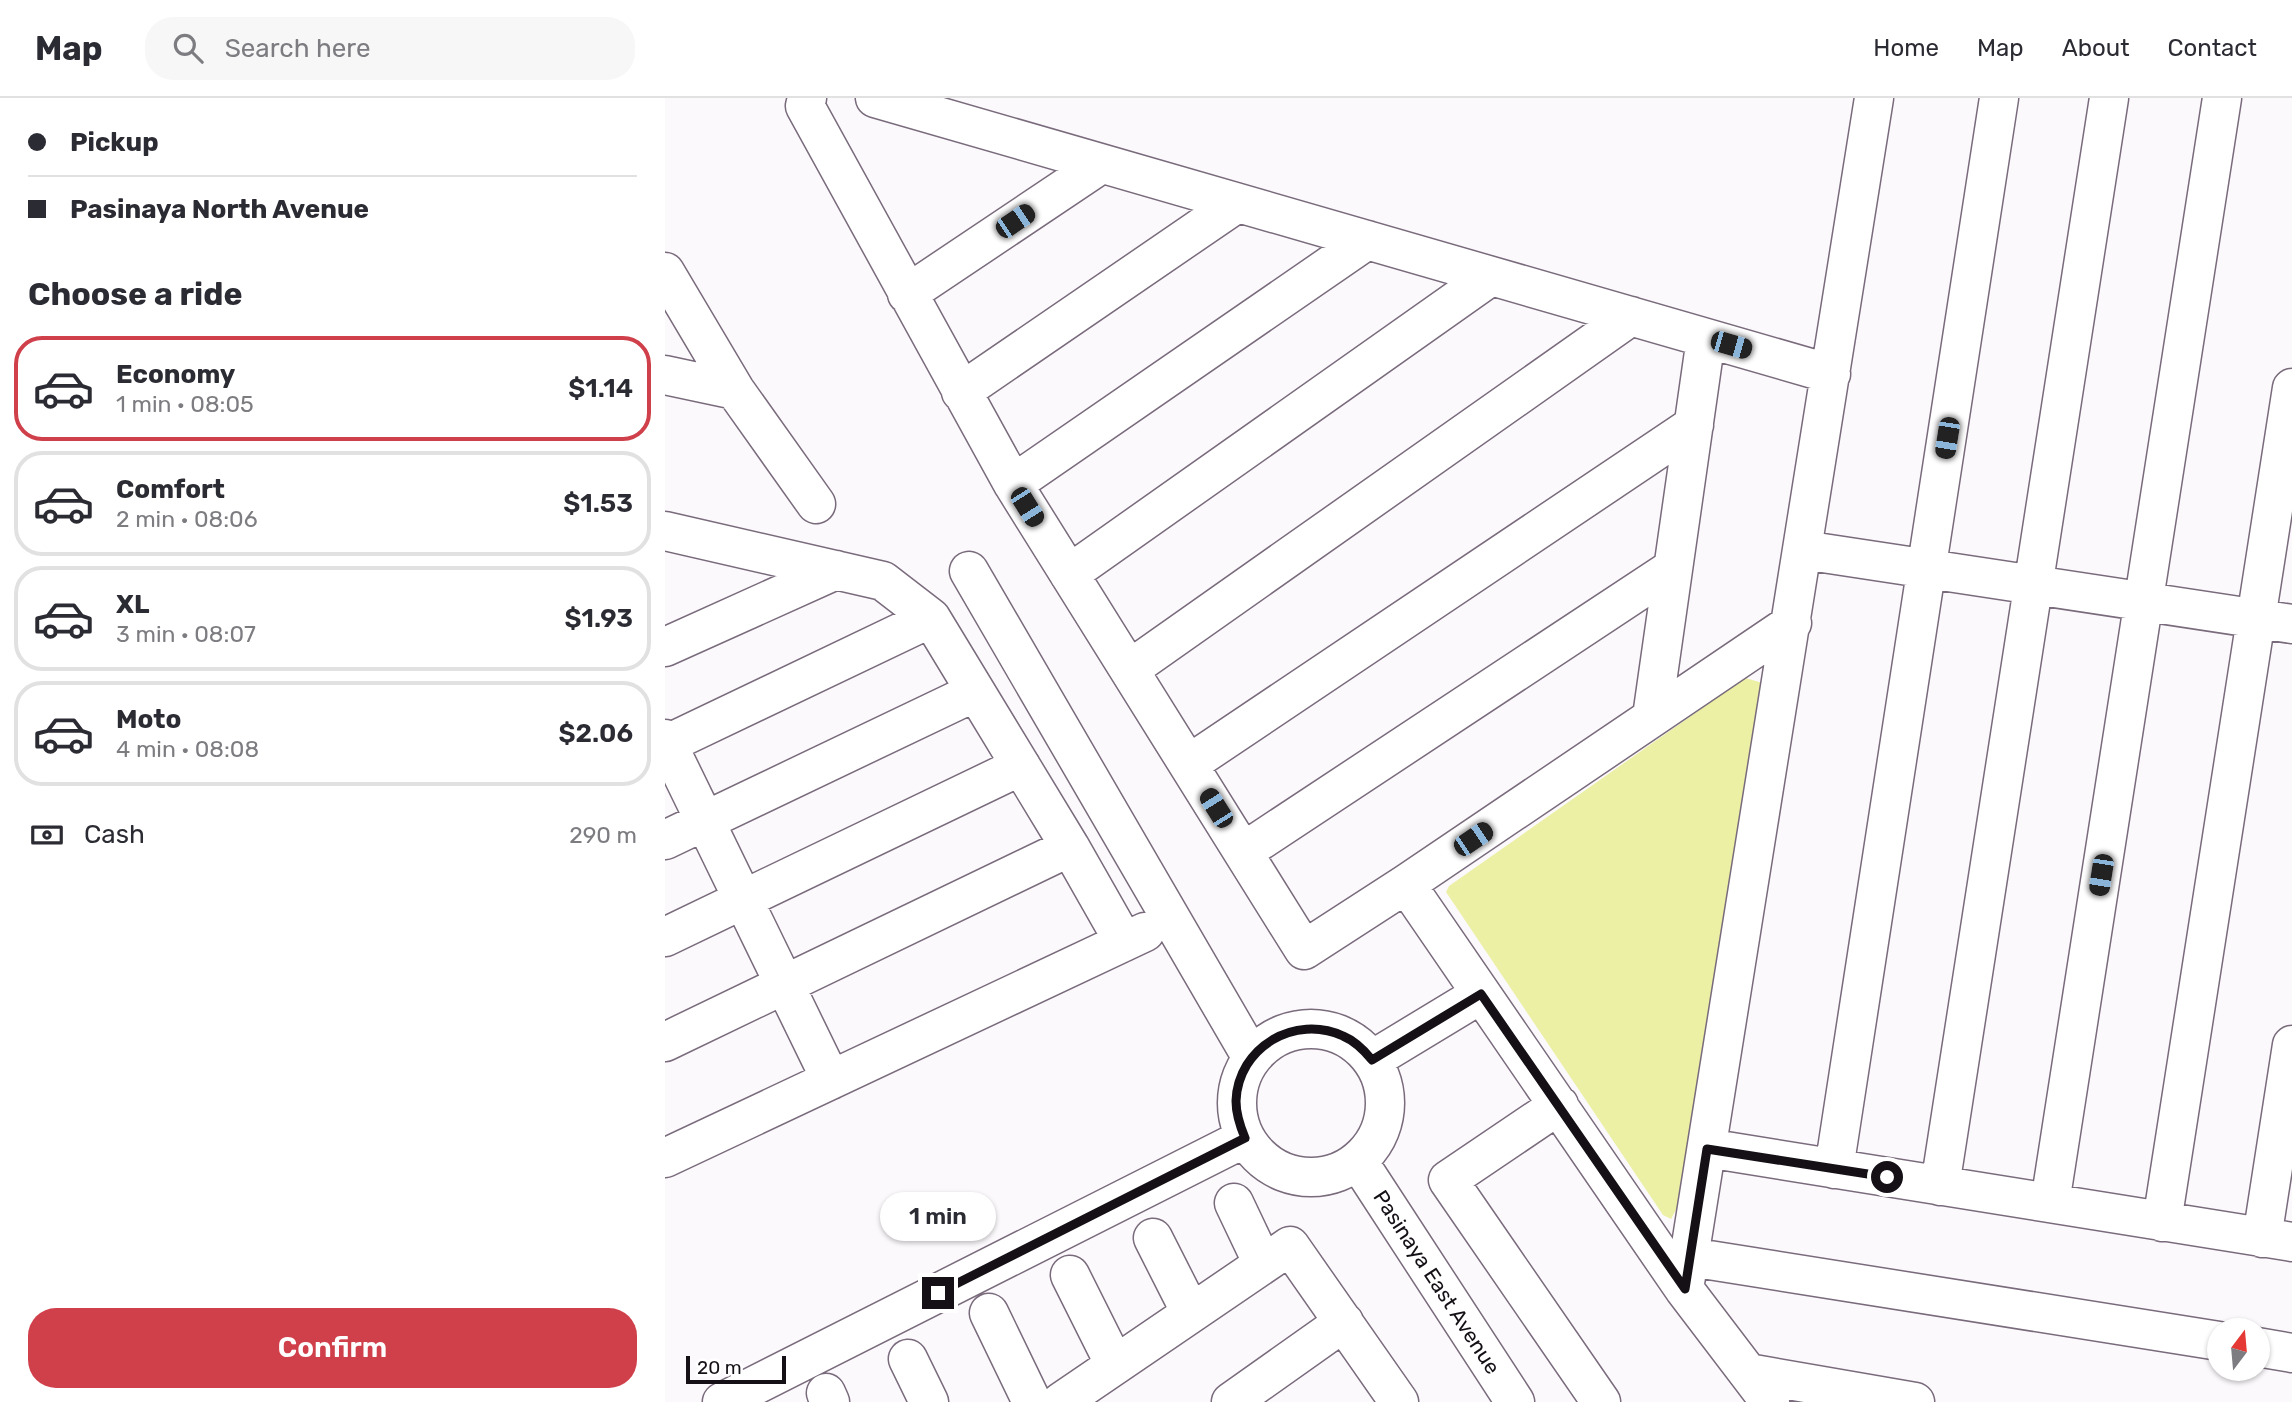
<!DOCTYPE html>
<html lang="en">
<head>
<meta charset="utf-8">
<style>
	body { margin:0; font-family:Rubik,sans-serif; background:#f7f7f7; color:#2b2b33; height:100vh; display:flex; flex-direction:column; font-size:26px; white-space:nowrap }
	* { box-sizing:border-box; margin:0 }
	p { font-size:23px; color:#7c7c81 }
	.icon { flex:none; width:38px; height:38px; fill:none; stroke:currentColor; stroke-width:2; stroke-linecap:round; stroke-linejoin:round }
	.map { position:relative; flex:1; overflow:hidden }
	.side { display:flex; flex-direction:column; background:#fff; width:665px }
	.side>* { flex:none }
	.hud { display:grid; align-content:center; height:154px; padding:0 28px; background:#fff }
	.needle { width:46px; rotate:16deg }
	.fabs { position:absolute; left:1542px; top:1220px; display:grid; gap:14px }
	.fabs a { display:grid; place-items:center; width:63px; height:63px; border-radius:50%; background:#fff; box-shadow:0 2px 5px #0004; font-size:35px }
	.scale { position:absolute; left:21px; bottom:18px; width:100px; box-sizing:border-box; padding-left:7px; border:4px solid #151016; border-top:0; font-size:19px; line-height:24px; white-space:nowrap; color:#151016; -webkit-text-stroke:5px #fff; paint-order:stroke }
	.end { position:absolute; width:32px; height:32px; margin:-16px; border:9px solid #151016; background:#fff; box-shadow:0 0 0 4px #fff }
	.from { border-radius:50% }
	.bubble { position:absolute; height:49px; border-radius:24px; background:#fff; box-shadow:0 2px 5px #0004; font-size:23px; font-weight:600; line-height:49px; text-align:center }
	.car { position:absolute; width:21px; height:42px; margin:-21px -10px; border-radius:9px; box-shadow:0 0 5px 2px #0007; background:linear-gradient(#222 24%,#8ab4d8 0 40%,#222 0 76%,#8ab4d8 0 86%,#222 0) }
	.hud b { display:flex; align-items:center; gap:24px; height:66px; font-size:26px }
	.hud b+b { border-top:2px solid #e1e1e2 }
	.hud i { width:18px; height:18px; background:#2b2b33 }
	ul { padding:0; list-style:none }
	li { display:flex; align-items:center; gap:21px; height:105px; margin:0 14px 10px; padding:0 14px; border:4px solid #e1e1e2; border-radius:28px }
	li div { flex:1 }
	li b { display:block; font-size:26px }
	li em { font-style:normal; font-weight:600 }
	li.on { border-color:#d0404b }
	li>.icon { width:63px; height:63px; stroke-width:1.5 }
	h2 { padding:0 28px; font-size:32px; line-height:84px }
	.pay { display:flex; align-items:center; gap:18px; height:77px; padding:0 28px; font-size:26px }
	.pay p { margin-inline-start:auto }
	.action { display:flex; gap:14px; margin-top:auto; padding:14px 28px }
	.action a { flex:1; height:80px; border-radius:28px; background:#d0404b; color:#fff; font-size:28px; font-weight:600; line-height:80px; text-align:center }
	header { display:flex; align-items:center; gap:42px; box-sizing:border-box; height:98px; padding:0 35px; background:#fff; border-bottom:2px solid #e1e1e2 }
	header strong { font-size:33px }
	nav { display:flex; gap:38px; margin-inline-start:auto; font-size:24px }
	.search { width:490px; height:63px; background:#f7f7f7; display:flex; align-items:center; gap:18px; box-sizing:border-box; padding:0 24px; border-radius:28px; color:#7c7c81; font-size:26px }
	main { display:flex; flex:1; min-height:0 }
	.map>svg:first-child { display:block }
</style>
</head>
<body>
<header>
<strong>Map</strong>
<div class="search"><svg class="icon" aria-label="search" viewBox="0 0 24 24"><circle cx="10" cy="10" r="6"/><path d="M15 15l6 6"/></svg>Search here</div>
<nav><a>Home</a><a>Map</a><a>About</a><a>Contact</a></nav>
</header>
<main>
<section class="side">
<div class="hud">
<b><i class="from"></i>Pickup</b>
<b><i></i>Pasinaya North Avenue</b>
</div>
<h2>Choose a ride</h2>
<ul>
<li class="on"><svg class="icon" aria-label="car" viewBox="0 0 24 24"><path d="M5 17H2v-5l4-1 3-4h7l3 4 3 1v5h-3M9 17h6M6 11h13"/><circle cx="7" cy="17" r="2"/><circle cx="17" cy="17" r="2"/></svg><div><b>Economy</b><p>1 min · 08:05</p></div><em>$1.14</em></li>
<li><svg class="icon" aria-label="car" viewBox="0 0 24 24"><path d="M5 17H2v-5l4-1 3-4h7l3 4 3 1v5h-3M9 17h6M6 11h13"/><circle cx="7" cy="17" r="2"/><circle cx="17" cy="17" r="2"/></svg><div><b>Comfort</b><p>2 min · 08:06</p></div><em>$1.53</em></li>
<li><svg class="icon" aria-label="car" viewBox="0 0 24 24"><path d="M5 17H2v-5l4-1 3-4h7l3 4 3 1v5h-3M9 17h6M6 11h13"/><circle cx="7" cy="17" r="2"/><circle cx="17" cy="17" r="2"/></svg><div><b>XL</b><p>3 min · 08:07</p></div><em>$1.93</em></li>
<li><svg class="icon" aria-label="car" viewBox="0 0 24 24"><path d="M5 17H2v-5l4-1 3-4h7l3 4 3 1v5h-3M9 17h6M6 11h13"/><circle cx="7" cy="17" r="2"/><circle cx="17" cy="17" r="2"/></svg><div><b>Moto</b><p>4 min · 08:08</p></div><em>$2.06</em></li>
</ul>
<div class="pay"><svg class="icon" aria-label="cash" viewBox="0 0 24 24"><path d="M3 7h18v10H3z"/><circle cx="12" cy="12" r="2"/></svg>Cash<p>290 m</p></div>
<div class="action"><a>Confirm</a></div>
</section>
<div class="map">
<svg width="1627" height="1304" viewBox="0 0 1627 1304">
	<rect width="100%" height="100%" fill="#fcf9fd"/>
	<!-- green -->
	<path fill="#ebf0a4" d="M1080,580L1098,585L1012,1110L1006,1121L998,1117L781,794L784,788Z"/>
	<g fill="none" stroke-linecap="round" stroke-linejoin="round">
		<!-- minor casing -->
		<g stroke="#796b7c" stroke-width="41">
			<path id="minor" d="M142,0L140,8L348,386L639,852L741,786L1127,525
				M210,0L1166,276
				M0,174L70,292L151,406
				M242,196L436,66
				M0,277L70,292
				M296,294L572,105
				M348,386L702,142
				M0,433L218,483L266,520L405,749L459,844
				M1138,452L1627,526
				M304,473L587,960
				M404,476L826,178
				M0,549L171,472
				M465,571L966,218
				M987,619L1041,240
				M0,641L166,982
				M0,647L266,520
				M524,666L1029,327
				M0,742L310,594
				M578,754L1008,470
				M741,786L1019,1191L1105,1304
				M0,839L356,668
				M572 1005a74 74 0 1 1 148 0a74 74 0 1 1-148 0Z
				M0,944L405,749
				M707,962L816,896
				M894,1007L783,1082L936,1304
				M1042,1050L1627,1144
				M0,1060L480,834
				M693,1063L850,1304
				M1169,1071L1334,0
				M1275,1088L1444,0
				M569,1105L598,1166
				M1385,1105L1557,0
				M1497,1124L1627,290
				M488,1140L526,1215
				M1597,1140L1627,947
				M1025,1159L1554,1243
				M405,1177L450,1267
				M1019,1191L1209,0
				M324,1215L367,1304
				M1592,1249L1627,1255
				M243,1261L264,1304
				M1083,1275L1250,1304
				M161,1295L165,1304
				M57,1304L580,1040
				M396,1304L625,1148L734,1304
				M566,1304L679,1224"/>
		</g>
		<!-- minor -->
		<use href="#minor" stroke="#fff" stroke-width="38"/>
	</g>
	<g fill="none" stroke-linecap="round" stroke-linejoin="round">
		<!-- route -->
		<path stroke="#151016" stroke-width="9" d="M273,1195L580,1040C575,1028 571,1015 571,1003C573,949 630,916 678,938C690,943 699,952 707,962L816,896L1020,1191L1042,1051L1222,1079"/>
	</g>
	<g text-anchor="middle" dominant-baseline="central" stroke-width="5" stroke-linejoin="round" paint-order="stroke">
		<!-- street labels -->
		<g font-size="21" fill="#151016" stroke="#fff">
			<text transform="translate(772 1184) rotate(57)">Pasinaya East Avenue</text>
		</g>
	</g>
</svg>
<div class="fabs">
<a><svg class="needle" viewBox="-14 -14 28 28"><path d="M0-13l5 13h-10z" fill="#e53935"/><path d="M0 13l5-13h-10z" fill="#7c7c81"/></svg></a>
</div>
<div class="scale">20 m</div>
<i class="end from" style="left:1222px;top:1079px"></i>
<i class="end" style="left:273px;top:1195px"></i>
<div class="bubble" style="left:215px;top:1094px;width:116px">1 min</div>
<i class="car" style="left:350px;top:123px;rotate:56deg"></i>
<i class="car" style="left:1066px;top:247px;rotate:106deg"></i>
<i class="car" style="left:1282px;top:340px;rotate:189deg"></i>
<i class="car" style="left:362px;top:409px;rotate:148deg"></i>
<i class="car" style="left:551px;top:710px;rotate:328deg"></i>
<i class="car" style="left:808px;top:741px;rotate:56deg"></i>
<i class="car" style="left:1436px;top:777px;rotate:189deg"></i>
</div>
</main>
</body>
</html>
